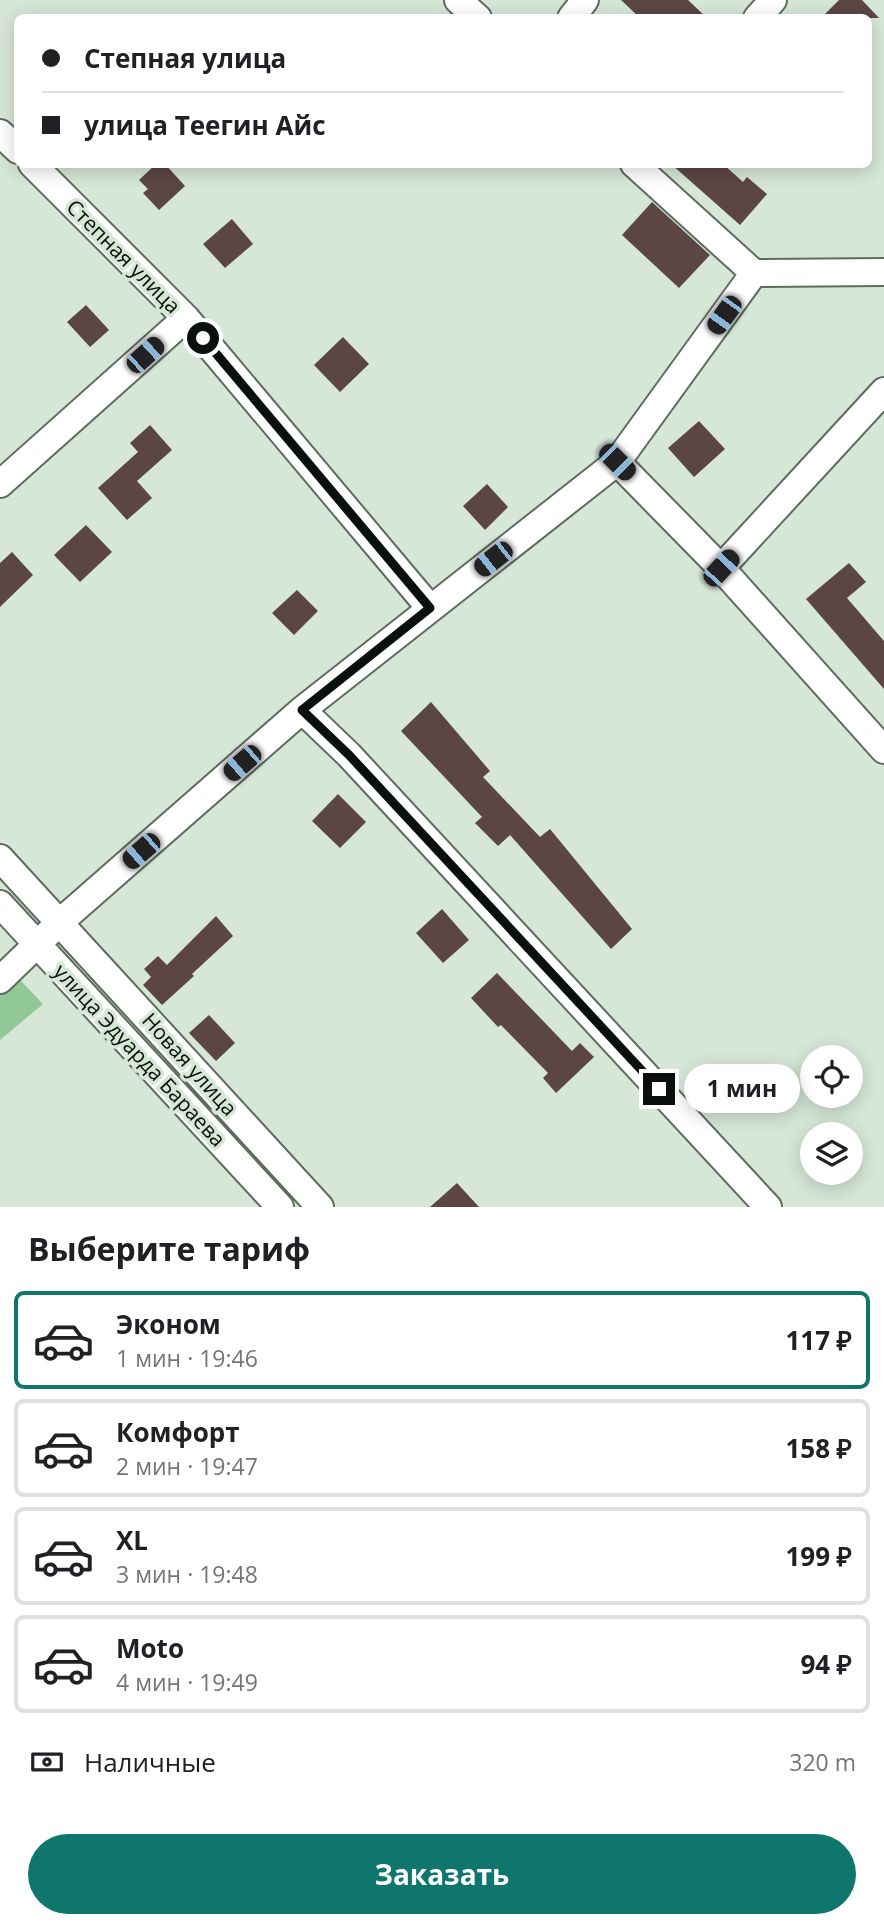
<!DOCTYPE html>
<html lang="ru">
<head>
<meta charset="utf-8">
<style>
	body { margin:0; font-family:"Open Sans",sans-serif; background:#f6f6f6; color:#202124; height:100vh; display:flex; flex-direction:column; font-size:26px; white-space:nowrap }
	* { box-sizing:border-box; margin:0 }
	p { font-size:23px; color:#757577 }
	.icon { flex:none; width:38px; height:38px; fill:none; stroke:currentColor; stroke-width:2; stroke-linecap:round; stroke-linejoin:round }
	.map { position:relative; height:1207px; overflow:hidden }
	.side { display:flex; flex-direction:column; background:#fff; flex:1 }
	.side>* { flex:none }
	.banner { position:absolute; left:14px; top:14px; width:858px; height:154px; border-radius:10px; box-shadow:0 4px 18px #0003; display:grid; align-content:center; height:154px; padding:0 28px; background:#fff }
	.buttons { position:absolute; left:800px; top:1045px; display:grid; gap:14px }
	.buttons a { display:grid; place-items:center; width:63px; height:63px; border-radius:50%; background:#fff; box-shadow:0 4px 18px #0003; font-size:35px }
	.end { position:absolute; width:32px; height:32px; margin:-16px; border:9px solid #0a100b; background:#fff; box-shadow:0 0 0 4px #fff }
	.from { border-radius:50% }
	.bubble { position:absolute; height:49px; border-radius:24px; background:#fff; box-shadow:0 4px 18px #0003; font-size:23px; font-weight:700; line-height:49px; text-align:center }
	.car { position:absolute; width:21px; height:42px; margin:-21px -10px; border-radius:9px; box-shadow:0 0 5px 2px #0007; background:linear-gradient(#222 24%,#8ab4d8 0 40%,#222 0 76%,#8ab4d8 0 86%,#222 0) }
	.banner b { display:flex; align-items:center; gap:24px; height:66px; font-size:26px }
	.banner b+b { border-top:2px solid #e0e0e0 }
	.banner i { width:18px; height:18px; background:#202124 }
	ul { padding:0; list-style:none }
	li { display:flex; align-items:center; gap:21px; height:98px; margin:0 14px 10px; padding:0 14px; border:4px solid #e0e0e0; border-radius:10px }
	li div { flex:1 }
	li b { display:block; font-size:26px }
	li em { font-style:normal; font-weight:700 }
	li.active { border-color:#0f766e }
	li>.icon { width:63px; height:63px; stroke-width:1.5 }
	h2 { padding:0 28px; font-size:32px; line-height:84px }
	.pay { display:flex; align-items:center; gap:18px; height:77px; padding:0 28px; font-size:26px }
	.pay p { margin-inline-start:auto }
	.action { display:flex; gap:14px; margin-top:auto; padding:14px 28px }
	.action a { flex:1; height:80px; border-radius:42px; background:#0f766e; color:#fff; font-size:28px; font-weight:700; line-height:80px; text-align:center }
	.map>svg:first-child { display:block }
</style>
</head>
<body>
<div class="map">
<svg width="884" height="1207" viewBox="0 0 884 1207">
	<rect width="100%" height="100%" fill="#d6e7d7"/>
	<!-- green -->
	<path fill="#91c895" d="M0,959L43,1004L0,1040Z"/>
	<!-- building -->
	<path fill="#5b4644" d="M621,0H688L707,18H640Z
		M839,0H862L879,18H821Z
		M156,164H165L185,186L159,210L143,193L148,189L139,180Z
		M671,164H723L743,182L747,177L767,194L740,225Z
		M652,202L710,255L679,288L622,235Z
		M232,219L253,244L225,268L203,244Z
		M86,305L109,330L90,347L67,322Z
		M343,337L369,364L340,392L314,365Z
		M699,421L725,449L694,477L668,448Z
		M150,425L172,450L137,481L152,498L127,520L98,488L138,452L130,443Z
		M487,484L508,507L485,530L463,506Z
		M86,525L112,552L80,582L54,555Z
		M12,552L33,575L0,607V563Z
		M849,563L866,582L847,598L884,641V689L806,599Z
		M297,590L318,611L294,635L272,613Z
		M431,702L490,771L483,777L540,837L550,829L632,929L611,949L510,835L498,846L475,823L482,817L401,731Z
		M338,794L366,822L340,848L312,821Z
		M442,909L469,940L443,963L416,933Z
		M216,916L233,936L192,974L194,976L162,1005L143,985L151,977L144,969L158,956L167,965Z
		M497,973L572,1051L580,1043L594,1057L556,1093L543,1078L548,1073L501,1025L498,1027L471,998Z
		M209,1015L235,1043L216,1061L189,1033Z
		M457,1183L479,1207H430Z"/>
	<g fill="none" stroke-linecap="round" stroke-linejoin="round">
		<!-- minor casing -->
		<g stroke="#5d6c5e" stroke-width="30">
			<path id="minor" d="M458,0L478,18
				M571,18L585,0
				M757,18L773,0
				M0,133L18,150
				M32,164L186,318L430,608
				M634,164L754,273L884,272
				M617,462L721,568L884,750
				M0,484L186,318
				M721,568L884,391
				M302,710L349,755L768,1207
				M0,858L320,1207
				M0,904L280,1207
				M0,980L60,922L302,710L617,462L754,273"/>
		</g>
		<!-- minor -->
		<use href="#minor" stroke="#fff" stroke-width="26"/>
	</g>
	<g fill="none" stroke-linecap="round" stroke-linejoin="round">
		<!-- route -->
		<path stroke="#0a100b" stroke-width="9" d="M203,338L430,608L302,710L349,755L659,1089"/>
	</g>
	<g text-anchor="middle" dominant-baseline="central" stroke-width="7" stroke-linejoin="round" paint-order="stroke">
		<!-- street labels -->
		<g font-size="21" fill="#0a100b" stroke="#d6e7d7">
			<text transform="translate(124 256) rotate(45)">Степная улица</text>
			<text transform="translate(140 1055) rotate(47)">улица Эдуарда Бараева</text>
			<text transform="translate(190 1064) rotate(48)">Новая улица</text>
		</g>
	</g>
</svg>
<div class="buttons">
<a><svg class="icon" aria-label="locate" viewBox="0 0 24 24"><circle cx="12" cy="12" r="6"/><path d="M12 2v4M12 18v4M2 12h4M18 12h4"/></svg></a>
<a><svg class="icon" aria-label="layers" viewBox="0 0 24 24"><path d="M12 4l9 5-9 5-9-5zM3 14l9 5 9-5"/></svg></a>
</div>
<i class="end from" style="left:203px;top:338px"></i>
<i class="end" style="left:659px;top:1089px"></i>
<div class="bubble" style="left:684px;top:1064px;width:116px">1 мин</div>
<i class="car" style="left:724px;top:315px;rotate:216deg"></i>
<i class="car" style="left:145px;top:355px;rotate:48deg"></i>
<i class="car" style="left:617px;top:462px;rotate:135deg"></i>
<i class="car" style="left:493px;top:559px;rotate:232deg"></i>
<i class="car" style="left:721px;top:568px;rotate:43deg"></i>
<i class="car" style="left:242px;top:763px;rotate:229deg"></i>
<i class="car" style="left:141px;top:851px;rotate:229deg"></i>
<div class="banner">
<b><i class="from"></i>Степная улица</b>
<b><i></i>улица Теегин Айс</b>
</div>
</div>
<section class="side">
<h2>Выберите тариф</h2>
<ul>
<li class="active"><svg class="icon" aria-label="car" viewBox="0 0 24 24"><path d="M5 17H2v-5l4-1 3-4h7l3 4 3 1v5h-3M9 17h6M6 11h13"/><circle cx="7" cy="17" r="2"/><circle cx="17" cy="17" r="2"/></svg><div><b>Эконом</b><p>1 мин · 19:46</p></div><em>117 ₽</em></li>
<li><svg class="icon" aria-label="car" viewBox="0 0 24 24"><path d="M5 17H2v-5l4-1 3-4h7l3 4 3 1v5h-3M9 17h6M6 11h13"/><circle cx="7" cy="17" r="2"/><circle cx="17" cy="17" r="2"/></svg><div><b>Комфорт</b><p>2 мин · 19:47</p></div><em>158 ₽</em></li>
<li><svg class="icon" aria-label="car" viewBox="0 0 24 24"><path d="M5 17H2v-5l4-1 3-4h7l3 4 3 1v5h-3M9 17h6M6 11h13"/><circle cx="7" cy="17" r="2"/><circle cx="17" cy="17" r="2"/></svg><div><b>XL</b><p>3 мин · 19:48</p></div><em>199 ₽</em></li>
<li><svg class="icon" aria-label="car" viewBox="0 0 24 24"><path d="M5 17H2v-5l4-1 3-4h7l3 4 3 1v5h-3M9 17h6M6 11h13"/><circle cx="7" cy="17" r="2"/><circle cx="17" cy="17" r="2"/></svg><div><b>Moto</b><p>4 мин · 19:49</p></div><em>94 ₽</em></li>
</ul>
<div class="pay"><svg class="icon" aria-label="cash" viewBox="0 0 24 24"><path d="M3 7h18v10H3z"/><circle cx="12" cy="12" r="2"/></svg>Наличные<p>320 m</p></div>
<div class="action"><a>Заказать</a></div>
</section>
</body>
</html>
